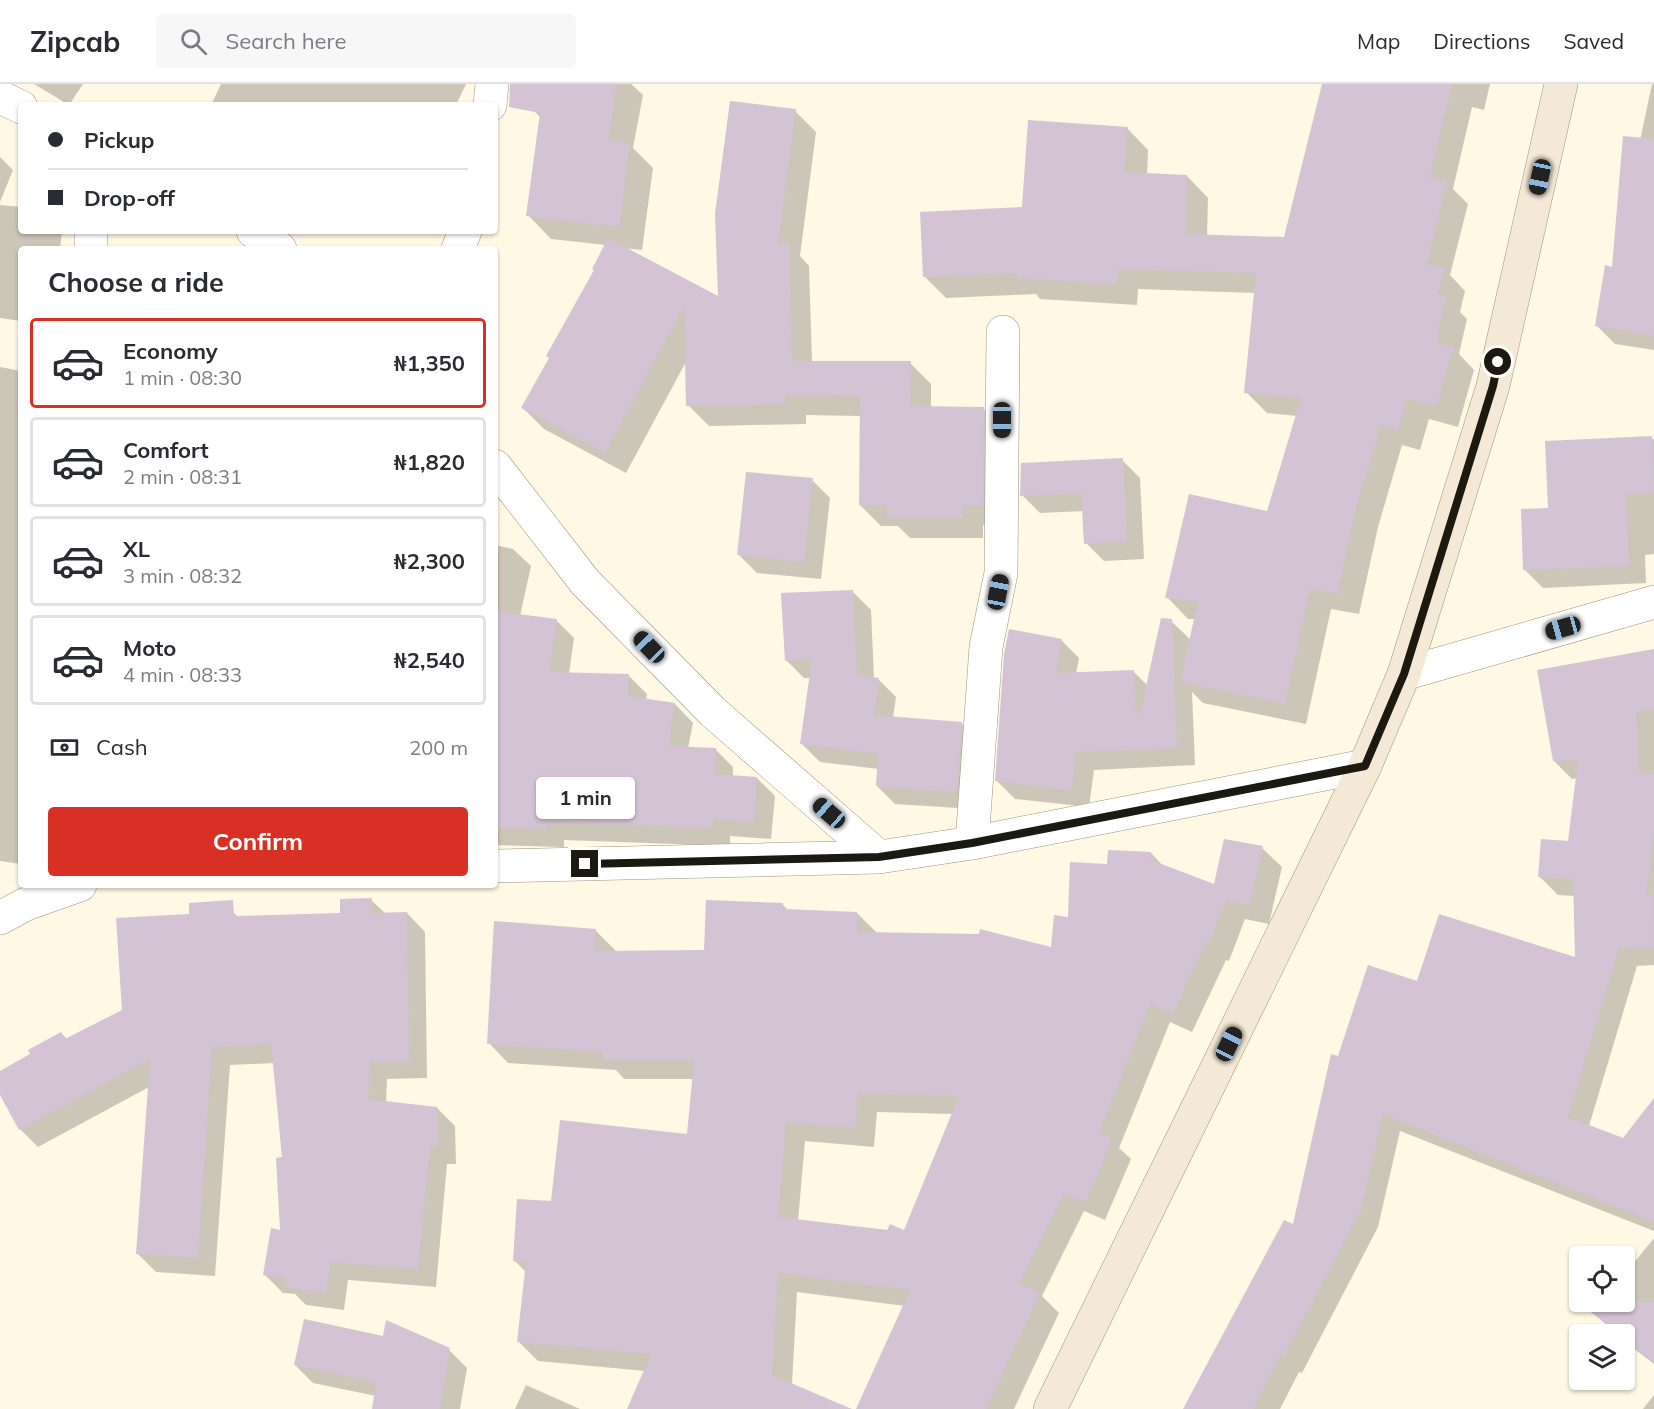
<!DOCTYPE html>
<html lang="en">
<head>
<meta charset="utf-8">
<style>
	body { margin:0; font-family:Mulish,sans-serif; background:#f7f7f7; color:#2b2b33; height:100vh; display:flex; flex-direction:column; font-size:22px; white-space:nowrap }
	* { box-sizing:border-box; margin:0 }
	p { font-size:20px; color:#7c7c81 }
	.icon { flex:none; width:33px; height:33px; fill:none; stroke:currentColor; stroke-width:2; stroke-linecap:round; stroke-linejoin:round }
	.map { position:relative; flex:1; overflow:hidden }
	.side { position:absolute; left:18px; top:162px; width:480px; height:642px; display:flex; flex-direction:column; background:#fff; border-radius:6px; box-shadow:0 2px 4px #0004 }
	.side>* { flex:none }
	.hud { position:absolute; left:18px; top:18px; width:480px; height:132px; border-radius:6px; box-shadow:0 2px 4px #0004; display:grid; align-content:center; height:132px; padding:0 30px; background:#fff }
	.tools { position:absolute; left:1569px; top:1162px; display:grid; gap:12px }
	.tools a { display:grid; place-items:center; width:66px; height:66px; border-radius:6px; background:#fff; box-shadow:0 2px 4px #0004; font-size:30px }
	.end { position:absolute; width:27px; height:27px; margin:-14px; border:8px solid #1b1910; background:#fff; box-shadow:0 0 0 3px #fff }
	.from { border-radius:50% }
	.bubble { position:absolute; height:42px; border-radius:6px; background:#fff; box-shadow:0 2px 4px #0004; font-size:20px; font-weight:700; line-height:42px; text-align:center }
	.car { position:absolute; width:18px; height:36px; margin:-18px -9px; border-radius:8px; box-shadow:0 0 4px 2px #0007; background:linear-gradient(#222 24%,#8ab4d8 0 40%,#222 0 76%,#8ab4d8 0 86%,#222 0) }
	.hud b { display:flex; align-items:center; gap:21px; height:57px; font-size:22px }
	.hud b+b { border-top:2px solid #e1e1e2 }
	.hud i { width:15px; height:15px; background:#2b2b33 }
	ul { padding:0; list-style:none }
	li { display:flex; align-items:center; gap:18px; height:90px; margin:0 12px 9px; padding:0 18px; border:3px solid #e1e1e2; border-radius:6px }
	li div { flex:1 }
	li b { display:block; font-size:22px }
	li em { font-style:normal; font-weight:700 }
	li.on { border-color:#d93025 }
	li>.icon { width:54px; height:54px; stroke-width:1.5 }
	h2 { padding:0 30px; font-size:27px; line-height:72px }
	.pay { display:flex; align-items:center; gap:15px; height:66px; padding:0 30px; font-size:22px }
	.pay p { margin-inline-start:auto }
	.action { display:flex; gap:12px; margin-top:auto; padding:12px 30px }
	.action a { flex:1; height:69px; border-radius:6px; background:#d93025; color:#fff; font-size:24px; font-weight:700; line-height:69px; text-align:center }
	header { display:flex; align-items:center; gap:36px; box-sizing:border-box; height:84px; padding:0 30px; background:#fff; border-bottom:2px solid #e1e1e2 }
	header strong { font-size:28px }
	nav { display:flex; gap:33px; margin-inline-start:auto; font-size:21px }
	.search { width:420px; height:54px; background:#f7f7f7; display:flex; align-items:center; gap:15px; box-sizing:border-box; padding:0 21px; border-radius:6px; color:#7c7c81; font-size:22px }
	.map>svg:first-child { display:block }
</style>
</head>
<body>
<header>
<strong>Zipcab</strong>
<div class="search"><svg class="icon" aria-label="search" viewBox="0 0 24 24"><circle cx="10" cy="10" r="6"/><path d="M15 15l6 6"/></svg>Search here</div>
<nav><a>Map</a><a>Directions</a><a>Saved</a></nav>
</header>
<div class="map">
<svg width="1654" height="1325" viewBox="0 0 1654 1325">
	<rect width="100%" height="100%" fill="#fef8e5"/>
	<!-- shadow -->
	<path fill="#0003" fill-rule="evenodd" d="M34,0H83L69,21Z
		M221,0H466L456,21H211Z
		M539,0H631L643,11L633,64L653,84L642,166L623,164L719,214L795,27L816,48L800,172L809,182L812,278L910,279L931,300V324H983L1004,345L1003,441H983V454H910L898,442H881L860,421L861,332L806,331V340L709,342L688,321L687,276L626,389L544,345L523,324L596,186L606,161L551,155L528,131L541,34L534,27Z
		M1323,0H1490L1484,26L1472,23L1453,105L1468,120L1450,191L1465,207L1460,228L1467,235L1459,270L1474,286L1458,343L1429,335L1420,366L1402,361L1378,443L1359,530L1331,525L1306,640L1203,619L1192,608L1195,681L1094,686L1089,723L1015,715L997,697L1061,556L1079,574L1076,590L1133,587L1147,601L1171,537L1191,556L1195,535H1188L1167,513L1268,428L1297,332L1267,329L1246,308L1256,209L1138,205L1137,221L1040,215L1036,210L946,214L924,192L1024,125L1127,44L1148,66L1147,91L1187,92L1208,114L1207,152L1286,155Z
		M1652,0H1654V266L1615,260L1597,242L1613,184Z
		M0,73L13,86L0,118Z
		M0,121L21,123V147H62L60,165H21V237L0,234Z
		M0,283L21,287V780L0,777Z
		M1651,353L1654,356V470L1645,471L1646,499L1543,504L1525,486L1550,425Z
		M1122,376L1140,394L1144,475L1104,477L1086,459L1084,427L1040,429L1022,411Z
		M812,396L830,414L821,495L757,489L739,471Z
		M495,461L513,465L531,482L520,532L556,536L574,554L569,590L629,592L647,610L646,616L675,620L693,639L688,664L715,665L733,683V692L757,694L775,712L771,755L730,752V762L564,756V763L495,761Z
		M853,508L871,526L874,594L878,595L896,613L893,634L961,639L979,657L974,725L895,720L877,702L879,685L820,678L802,660L811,594H804L786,576Z
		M1654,567V881L1637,882L1589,1042L1623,1056L1654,1017V1147L1400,1047L1378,1143L1302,1289L1299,1288L1280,1325H1185L1294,1143L1340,974L1418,899L1576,875L1575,812L1558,811L1540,793L1569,758L1577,694L1572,695L1554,677Z
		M1262,764L1282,783L1269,840L1245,835L1229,877L1226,876L1192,948L1170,938L1119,1064L1131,1075L1105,1136L1084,1127L1042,1212L1059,1229L1014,1325H858L905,1222L797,1208L792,1301L850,1325H628L645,1287L538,1277L519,1258L526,1188L514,1176L553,1119L689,1052L693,995H624L616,986L508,979L489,959L595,846L615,866V868H705L782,820L789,827L857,829L877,849L1053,865L1069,834L1109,782L1151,769L1164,783L1215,802ZM877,1028L954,1030L905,1148L798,1137L805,1057L874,1063Z
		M371,816L386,830L407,829L425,848L427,994L387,995L386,1019L437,1024L455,1042L456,1080H447L436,1203L348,1196L344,1226L306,1221L295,1210L283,1209L265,1191L282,1147L283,1075L274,979L230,981L215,1192L156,1188L138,1170L149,1003L38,1063L20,1045L0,1007V989L32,971L61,949L68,956L123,927L233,828L238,833L342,831Z
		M1654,1154V1280L1624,1257V1251H1617L1594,1229L1603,1218H1624V1191Z
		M449,1266L467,1284L460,1325H374L376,1312L313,1299L295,1281Z
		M526,1301L580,1325H515Z
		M1654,1311V1325H1643Z"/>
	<!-- building -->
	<path fill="#d4c2d5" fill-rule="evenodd" d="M510,0H617L608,56L630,59L619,143L526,132L540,29L509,23Z
		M1322,0H1452L1430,93L1447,97L1427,180L1445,184L1438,210L1446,212L1436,258L1454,263L1436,323L1407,315L1398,346L1381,341L1357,421L1337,510L1310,504L1285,620L1180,598L1198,517L1165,514L1189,410L1267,427L1301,314L1244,309L1256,189L1118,185L1116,200L1017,194L1018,189L923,193L920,128L1022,123L1028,36L1128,43L1124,88L1187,91L1186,150L1284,153Z
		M730,17L796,25L778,159H789L792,277H911L910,322L984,323L983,421H963V434L887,433V421H859L860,312L785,311L786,320L686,322L684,222L605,369L521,324L549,274L546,272L594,186L592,185L608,154L718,212L715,130Z
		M1623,52L1654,55V252L1595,242L1605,181L1612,183Z
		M1652,352L1654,409L1626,410L1629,482L1523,486L1521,425L1548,424L1545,357Z
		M1123,374L1127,457L1084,460L1081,409L1020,412L1021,379Z
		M746,388L813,394L804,478L737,471Z
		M853,506L857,591L879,594L874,631L962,638L957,708L876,702L878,670L800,660L812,575L785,577L781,509Z
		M495,527L557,535L549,588L629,590L628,612L675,619L668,662L716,664L715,690L757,693L754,738L713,735L712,744L547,738V745L495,744Z
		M1161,534L1172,535L1177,664L1076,668L1072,706L995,697L1004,570L1009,545L1062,555L1056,589L1134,586L1136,630H1140Z
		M1654,565V625L1636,628L1639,688L1654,690V747L1646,812L1653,811L1654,863L1619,864L1568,1033L1623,1054L1654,1014V1138L1383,1030L1361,1125L1284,1272L1281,1271L1253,1325H1183L1284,1136L1293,1140L1331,970L1338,972L1368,881L1417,897L1439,830L1575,873L1573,795L1538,793L1541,755L1568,757L1578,676L1553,677L1537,586Z
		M1224,755L1263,762L1250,821L1226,817L1209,859L1206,857L1173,930L1150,920L1099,1049L1112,1055L1086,1118L1064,1109L1019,1199L1040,1209L986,1325H856L910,1206L778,1189L772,1291L852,1325H627L651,1270L517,1258L526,1178L513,1177L517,1115L551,1117L560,1036L687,1050L694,976H603V968L487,960L494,837L596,845L595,867L704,866L706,816L783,819V825L857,828V848L979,850L980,845L1051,863L1054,831L1068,833L1070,778L1107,780L1108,766L1151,768V776L1214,800ZM858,1009L959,1012L904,1146L890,1140L887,1146L778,1133L786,1038L855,1044Z
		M372,814V829L407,828L409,977H370L368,1015L437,1023L438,1062L430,1063L418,1185L331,1178L326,1209L286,1203L285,1194L263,1191L271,1144L280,1146L276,1074L282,1073L271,960L212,963L198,1174L136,1170L150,975L19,1046L0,1011V987L30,970L28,966L61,948L65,955L122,926L116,834L189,830V819L233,816L234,832L340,829V815Z
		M1578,1218H1654V1278L1624,1255V1251H1620Z
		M304,1235L383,1252L386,1236L450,1264L440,1325H372L376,1298L294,1281Z"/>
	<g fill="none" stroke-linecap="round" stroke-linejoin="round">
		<!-- street casing -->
		<g stroke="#9a947e" stroke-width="34">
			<path id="street" d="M0,13L21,23
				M490,21L492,0
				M91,147V165
				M253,147L280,165
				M458,165L465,147
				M495,382L585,498L713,628L879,773
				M1404,590L1654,518
				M972,759L986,563L1001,489L1003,248
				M495,782L879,773L972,759L1365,682
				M0,834L26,820L80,801"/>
		</g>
		<!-- secondary casing -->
		<g stroke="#9a947e" stroke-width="34">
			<path id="secondary" d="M1050,1325L1365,682L1404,590L1493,302L1561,0"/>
		</g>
		<!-- street -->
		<use href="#street" stroke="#fff" stroke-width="33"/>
		<!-- secondary -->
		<use href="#secondary" stroke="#f4e9d6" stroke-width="33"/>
	</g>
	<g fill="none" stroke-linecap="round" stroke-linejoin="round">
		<!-- route -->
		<path stroke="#1b1910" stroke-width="8" d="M585,780L879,773L972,759L1365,682L1404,590L1493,302L1498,278"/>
	</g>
</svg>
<div class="tools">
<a><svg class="icon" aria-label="locate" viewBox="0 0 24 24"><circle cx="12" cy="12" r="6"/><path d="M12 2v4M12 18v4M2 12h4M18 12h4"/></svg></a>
<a><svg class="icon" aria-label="layers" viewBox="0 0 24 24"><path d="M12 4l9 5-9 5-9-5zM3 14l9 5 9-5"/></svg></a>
</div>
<i class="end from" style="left:1498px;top:278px"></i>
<i class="end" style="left:585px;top:780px"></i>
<div class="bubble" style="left:536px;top:693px;width:99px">1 min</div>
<i class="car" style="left:1540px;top:93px;rotate:192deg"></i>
<i class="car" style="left:1002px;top:336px;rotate:180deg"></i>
<i class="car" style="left:998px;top:508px;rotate:11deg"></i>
<i class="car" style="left:1563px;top:544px;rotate:254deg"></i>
<i class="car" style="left:649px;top:563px;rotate:316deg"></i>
<i class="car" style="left:829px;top:729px;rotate:311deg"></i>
<i class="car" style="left:1229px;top:960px;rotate:26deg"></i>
<div class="hud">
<b><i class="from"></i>Pickup</b>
<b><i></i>Drop-off</b>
</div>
<section class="side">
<h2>Choose a ride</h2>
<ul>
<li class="on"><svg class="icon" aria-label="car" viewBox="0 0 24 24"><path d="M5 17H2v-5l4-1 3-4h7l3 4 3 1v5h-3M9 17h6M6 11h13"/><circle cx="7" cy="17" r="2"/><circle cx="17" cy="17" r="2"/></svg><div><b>Economy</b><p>1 min · 08:30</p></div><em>₦1,350</em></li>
<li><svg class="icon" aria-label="car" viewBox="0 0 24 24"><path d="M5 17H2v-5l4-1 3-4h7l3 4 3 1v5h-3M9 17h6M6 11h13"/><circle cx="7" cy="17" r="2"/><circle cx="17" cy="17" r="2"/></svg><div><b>Comfort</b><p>2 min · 08:31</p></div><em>₦1,820</em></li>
<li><svg class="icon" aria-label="car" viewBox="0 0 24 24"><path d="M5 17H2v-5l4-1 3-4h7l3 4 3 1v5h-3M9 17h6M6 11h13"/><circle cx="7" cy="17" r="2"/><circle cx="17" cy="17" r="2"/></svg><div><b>XL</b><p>3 min · 08:32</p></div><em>₦2,300</em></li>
<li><svg class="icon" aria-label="car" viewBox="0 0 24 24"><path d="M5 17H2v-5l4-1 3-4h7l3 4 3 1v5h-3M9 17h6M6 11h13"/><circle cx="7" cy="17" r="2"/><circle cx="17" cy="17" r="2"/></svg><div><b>Moto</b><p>4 min · 08:33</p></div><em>₦2,540</em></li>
</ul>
<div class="pay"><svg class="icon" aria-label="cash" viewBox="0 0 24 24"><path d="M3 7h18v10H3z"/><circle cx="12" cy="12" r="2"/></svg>Cash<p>200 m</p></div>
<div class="action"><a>Confirm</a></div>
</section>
</div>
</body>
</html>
